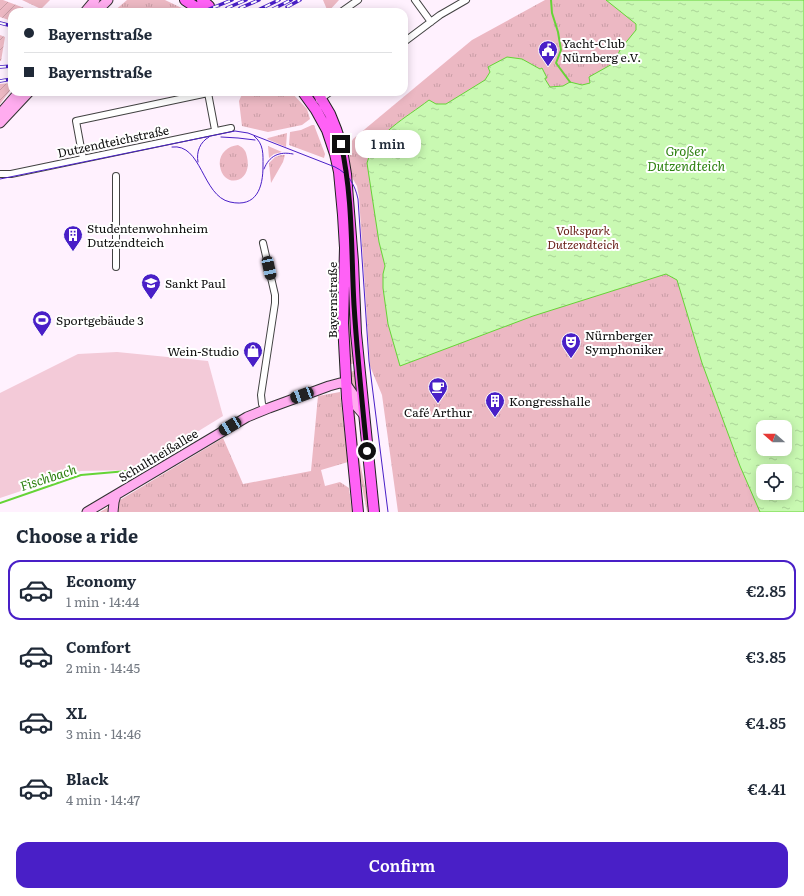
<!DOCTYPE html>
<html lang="en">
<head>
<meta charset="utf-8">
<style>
	body { margin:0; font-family:Literata,serif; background:#f6f6f7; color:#1f2937; height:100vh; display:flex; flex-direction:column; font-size:15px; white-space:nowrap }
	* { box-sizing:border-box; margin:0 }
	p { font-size:13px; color:#747a83 }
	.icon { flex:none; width:22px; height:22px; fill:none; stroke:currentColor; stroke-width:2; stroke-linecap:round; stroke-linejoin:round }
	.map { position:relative; height:512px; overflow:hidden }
	.panel { display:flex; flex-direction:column; background:#fff; flex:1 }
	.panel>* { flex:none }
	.banner { position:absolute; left:8px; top:8px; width:400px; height:88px; border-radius:12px; box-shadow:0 2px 10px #0003; display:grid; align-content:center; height:88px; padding:0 16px; background:#fff }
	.needle { width:26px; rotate:290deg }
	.fabs { position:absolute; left:756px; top:420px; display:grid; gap:8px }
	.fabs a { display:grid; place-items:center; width:36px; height:36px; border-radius:8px; background:#fff; box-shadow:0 2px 10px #0003; font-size:20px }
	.end { position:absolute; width:18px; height:18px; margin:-9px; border:5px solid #0f0f0f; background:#fff; box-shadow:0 0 0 2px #fff }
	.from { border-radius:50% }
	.bubble { position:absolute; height:28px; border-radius:12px; background:#fff; box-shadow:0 2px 10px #0003; font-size:13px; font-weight:600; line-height:28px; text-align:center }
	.car { position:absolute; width:12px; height:24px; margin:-12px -6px; border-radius:5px; box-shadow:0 0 3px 1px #0007; background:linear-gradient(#222 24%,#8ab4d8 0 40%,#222 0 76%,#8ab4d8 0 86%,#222 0) }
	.banner b { display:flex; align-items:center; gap:14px; height:38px; font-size:15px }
	.banner b+b { border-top:1px solid #e0e1e3 }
	.banner i { width:10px; height:10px; background:#1f2937 }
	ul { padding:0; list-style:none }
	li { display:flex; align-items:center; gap:12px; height:60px; margin:0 8px 6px; padding:0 8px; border:2px solid transparent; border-radius:12px }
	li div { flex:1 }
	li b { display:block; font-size:15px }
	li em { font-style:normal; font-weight:600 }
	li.active { border-color:#491fc7 }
	li>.icon { width:36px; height:36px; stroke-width:1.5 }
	h2 { padding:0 16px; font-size:18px; line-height:48px }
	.action { display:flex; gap:8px; margin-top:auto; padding:8px 16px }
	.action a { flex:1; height:46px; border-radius:12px; background:#491fc7; color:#fff; font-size:16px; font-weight:600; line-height:46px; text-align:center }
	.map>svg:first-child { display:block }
</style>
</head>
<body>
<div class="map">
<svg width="804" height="512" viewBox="0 0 804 512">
	<defs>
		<pattern id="grass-tufts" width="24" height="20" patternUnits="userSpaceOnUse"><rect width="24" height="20" fill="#ecb8c3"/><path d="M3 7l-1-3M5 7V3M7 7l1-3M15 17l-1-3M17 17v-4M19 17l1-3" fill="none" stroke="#c99da6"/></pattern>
		<pattern id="garden-furrows" width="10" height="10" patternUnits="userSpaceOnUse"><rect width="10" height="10" fill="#ecb8c3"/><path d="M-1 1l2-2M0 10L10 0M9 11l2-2" fill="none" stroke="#c99da6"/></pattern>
		<pattern id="water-ripples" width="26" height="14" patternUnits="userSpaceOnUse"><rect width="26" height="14" fill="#c9f9b2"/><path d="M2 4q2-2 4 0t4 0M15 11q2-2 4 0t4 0" fill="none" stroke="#abd498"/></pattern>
	</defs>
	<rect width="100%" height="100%" fill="#fff1fe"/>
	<!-- grass -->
	<path fill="url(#grass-tufts)" fill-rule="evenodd" d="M22,0H50L41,9Z
		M127,0H165L190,12H113Z
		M323,0H339L328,12Z
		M545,0H804V512H398L382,395L370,366L359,197L357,186L350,174L349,147L353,139L472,40ZM763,427H785V449H763ZM763,471H785V493H763Z
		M243,92H291L307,109L310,119L302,125L268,132L242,126L239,101Z
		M312,125H314L325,154L324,158L289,145L290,132L301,130Z
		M287,133L286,147L267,139L268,138Z
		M238,145C244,148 246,151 247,157C253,184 223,189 220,166C218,155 227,146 238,145Z
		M268,146L282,152L274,154L269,158Z
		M281,155H285L283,162L271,183L269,163L275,157Z
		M347,223L356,363L347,365Z
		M356,370L358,391L356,393L352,387L348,373Z
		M340,392L348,462L321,470L325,486L340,482L349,488L352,512H100L223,438L243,484L311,471L318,396Z
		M351,398L354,403L359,457L370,512H367L358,466Z"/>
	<!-- garden -->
	<path fill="url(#garden-furrows)" d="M0,0H3L35,12H12V21L0,17Z
		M0,35L5,37L1,61H0Z
		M12,83V88L0,104V84Z"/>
	<!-- pitch -->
	<path fill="#f3cad8" d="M117,352L208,361L223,416L135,470L81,471L0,498V393L78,354Z"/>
	<!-- water -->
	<path fill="url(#water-ripples)" stroke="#65d436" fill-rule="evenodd" d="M606,0H804V512H760L740,466L702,363L677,280L666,274L533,316L400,366L388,324L383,288V274L385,266L379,242L367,163C375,133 406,118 429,100L436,104H446L485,80L490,72L488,67L507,57L522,59L540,69L542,68L547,78H545V79L550,87L563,86L570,82L582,85L590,83L589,77L614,63L621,48L620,47L622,45L623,46L636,30V24ZM763,427H785V449H763ZM763,471H785V493H763Z"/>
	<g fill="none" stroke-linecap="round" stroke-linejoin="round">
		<!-- stream -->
		<path stroke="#65d436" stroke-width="2" d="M551,0L552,13L558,32L561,50L556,63L570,82
			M0,503L81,475L127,471"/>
		<!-- primary-tunnel -->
		<path stroke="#dbcfda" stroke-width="10" stroke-dasharray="10 5" stroke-linecap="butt" d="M209,6L218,12"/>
		<!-- street casing -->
		<g stroke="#424242" stroke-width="8">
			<path id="street" d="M415,0L431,22
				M341,12L358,0
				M404,42L440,15L466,0
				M319,100L330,92
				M83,159L76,121L208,93L215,130
				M0,174H11L231,128
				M116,176V267
				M263,243L275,295V303L261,395L262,404L265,409"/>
		</g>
		<!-- secondary casing -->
		<g stroke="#313131" stroke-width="11">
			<path id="secondary" d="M85,12L95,0
				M96,12L108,0
				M0,114L19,92
				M0,123L29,92
				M87,512L247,417L269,408L329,386L340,383L346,384L355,397L357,407L364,415
				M113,512L114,502L116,495"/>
		</g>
		<!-- primary casing -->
		<g stroke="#202020" stroke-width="12">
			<path id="primary" d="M185,0L200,10
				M202,0L209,6
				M303,92L316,110L327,130L335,154L339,172L343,215L345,248L343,323L347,398L358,512
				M317,92L330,114L336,129L341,144L346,174L353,262L356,333L374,512"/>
		</g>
		<!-- street -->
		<use href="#street" stroke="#fff" stroke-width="6"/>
		<!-- secondary -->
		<use href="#secondary" stroke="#ffacef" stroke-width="9"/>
		<!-- primary -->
		<use href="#primary" stroke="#ff61f6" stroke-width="10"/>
		<!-- tram -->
		<path stroke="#491fc7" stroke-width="1" d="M221,137L238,138L255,140
			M172,147C202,143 202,196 230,202C257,208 263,187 263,166C263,154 264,144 254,136
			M198,162C196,152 200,142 209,137
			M264,169C269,156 279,151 293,154
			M0,179L235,131L248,133L335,167C349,174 355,185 358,199L369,361L388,512"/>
		<!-- rail casing -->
		<g stroke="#491fc7" stroke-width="3.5">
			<path id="rail" d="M287,7L300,0
				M227,8L246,0
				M240,8L259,0
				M273,9L291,0
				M202,12L232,0
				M254,12L279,0
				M0,23L12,26
				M0,67L12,66
				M0,81L12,79"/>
		</g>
		<!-- rail -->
		<use href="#rail" stroke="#fff" stroke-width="2" stroke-dasharray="6" stroke-linecap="butt"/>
	</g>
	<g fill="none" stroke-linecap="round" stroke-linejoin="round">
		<!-- route -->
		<path stroke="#0f0f0f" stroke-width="5" d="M341,144C353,197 351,251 354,305C357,354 362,402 367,451"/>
	</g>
	<!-- icons -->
	<defs>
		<g id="civic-pin" transform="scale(1)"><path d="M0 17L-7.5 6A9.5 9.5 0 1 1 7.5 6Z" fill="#491fc7" stroke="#fff"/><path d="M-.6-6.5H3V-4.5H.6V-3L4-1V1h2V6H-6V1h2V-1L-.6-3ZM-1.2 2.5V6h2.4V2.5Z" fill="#fff"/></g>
		<g id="building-pin" transform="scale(1)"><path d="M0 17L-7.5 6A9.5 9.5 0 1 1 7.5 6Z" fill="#491fc7" stroke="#fff"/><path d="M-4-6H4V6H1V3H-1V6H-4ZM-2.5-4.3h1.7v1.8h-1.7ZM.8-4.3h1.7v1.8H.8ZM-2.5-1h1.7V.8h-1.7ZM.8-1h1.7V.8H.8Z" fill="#fff"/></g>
		<g id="university-pin" transform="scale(1)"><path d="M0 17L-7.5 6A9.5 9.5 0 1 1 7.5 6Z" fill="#491fc7" stroke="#fff"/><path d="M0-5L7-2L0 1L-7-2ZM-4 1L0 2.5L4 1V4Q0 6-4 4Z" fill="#fff"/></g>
		<g id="stadium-pin" transform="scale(1)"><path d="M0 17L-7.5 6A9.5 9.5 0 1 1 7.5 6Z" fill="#491fc7" stroke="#fff"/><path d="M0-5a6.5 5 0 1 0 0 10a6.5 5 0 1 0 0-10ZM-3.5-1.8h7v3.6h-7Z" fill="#fff"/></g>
		<g id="theatre-pin" transform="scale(1)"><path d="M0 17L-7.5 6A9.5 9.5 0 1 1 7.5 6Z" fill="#491fc7" stroke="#fff"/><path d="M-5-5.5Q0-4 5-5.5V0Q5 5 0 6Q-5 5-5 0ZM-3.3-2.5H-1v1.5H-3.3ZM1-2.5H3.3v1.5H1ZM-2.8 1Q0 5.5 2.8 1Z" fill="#fff"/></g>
		<g id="shop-pin" transform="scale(1)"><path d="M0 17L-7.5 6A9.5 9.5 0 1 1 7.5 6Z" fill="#491fc7" stroke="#fff"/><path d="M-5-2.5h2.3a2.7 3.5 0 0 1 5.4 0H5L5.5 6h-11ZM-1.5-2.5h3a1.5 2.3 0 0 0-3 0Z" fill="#fff"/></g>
		<g id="cafe-pin" transform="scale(1)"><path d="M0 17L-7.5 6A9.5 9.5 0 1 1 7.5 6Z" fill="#491fc7" stroke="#fff"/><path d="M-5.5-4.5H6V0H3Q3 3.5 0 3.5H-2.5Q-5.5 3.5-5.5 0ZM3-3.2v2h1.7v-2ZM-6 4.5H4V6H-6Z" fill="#fff"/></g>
	</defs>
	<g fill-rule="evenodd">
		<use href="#civic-pin" x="548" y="50"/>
		<use href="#building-pin" x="73" y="235"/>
		<use href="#university-pin" x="151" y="283"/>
		<use href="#stadium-pin" x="42" y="320"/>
		<use href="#theatre-pin" x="571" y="342"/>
		<use href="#shop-pin" x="253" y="351"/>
		<use href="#cafe-pin" x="438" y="387"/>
		<use href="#building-pin" x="495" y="401"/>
	</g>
	<g text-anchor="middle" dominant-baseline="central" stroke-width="4" stroke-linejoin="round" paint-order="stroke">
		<!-- poi labels -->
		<g font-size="12" fill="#0f0f0f" stroke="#fff" text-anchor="start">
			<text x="562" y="43">Yacht-Club<tspan x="562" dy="14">Nürnberg e.V.</tspan></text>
			<text x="87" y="228">Studentenwohnheim<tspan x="87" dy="14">Dutzendteich</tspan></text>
			<text x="165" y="283">Sankt Paul</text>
			<text x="56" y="320">Sportgebäude 3</text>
			<text x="585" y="335">Nürnberger<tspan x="585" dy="14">Symphoniker</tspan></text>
			<text x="239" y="351" text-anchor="end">Wein-Studio</text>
			<text x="509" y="401">Kongresshalle</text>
			<text x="438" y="412" text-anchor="middle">Café Arthur</text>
		</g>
		<!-- street labels -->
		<g font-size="12" fill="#0f0f0f" stroke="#fff">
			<text transform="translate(113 141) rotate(-12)">Dutzendteichstraße</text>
			<text transform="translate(332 300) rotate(-90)">Bayernstraße</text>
			<text transform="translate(158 455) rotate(-31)">Schultheißallee</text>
		</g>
		<!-- park labels -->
		<g font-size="12" font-style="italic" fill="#6b221b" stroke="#fff">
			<text x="583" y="230">Volkspark<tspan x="583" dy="14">Dutzendteich</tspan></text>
		</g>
		<!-- water labels -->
		<g font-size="13" font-style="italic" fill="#2e8211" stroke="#fff">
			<text x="686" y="150">Großer<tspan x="686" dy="15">Dutzendteich</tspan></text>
			<text transform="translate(48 477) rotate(-18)">Fischbach</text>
		</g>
	</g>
</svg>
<div class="fabs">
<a><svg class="needle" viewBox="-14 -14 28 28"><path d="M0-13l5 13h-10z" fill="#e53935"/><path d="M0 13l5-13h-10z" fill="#747a83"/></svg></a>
<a><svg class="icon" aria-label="locate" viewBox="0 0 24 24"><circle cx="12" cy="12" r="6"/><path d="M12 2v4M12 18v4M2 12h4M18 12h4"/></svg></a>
</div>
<i class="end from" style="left:367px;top:451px"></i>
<i class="end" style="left:341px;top:144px"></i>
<div class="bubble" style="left:355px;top:130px;width:66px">1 min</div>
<i class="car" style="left:269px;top:268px;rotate:168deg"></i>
<i class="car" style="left:302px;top:395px;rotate:250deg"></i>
<i class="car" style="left:230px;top:426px;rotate:239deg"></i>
<div class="banner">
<b><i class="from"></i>Bayernstraße</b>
<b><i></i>Bayernstraße</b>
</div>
</div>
<section class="panel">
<h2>Choose a ride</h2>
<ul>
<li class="active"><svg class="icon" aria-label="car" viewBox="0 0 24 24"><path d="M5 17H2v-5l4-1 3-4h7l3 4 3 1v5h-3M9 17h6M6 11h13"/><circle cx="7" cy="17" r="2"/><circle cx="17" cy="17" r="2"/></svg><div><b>Economy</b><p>1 min · 14:44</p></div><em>€2.85</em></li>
<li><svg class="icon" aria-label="car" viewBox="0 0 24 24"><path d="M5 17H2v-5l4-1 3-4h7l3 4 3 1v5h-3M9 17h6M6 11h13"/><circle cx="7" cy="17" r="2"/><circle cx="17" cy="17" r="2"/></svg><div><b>Comfort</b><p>2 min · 14:45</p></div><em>€3.85</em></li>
<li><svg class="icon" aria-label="car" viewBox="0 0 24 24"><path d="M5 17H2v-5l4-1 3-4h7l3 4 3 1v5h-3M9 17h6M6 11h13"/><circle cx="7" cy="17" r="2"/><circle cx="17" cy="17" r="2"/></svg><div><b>XL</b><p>3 min · 14:46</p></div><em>€4.85</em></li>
<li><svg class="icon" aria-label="car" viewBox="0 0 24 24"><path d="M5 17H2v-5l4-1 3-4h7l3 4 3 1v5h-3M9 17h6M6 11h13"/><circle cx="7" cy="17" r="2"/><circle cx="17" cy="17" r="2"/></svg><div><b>Black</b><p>4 min · 14:47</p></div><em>€4.41</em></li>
</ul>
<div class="action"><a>Confirm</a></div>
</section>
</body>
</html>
